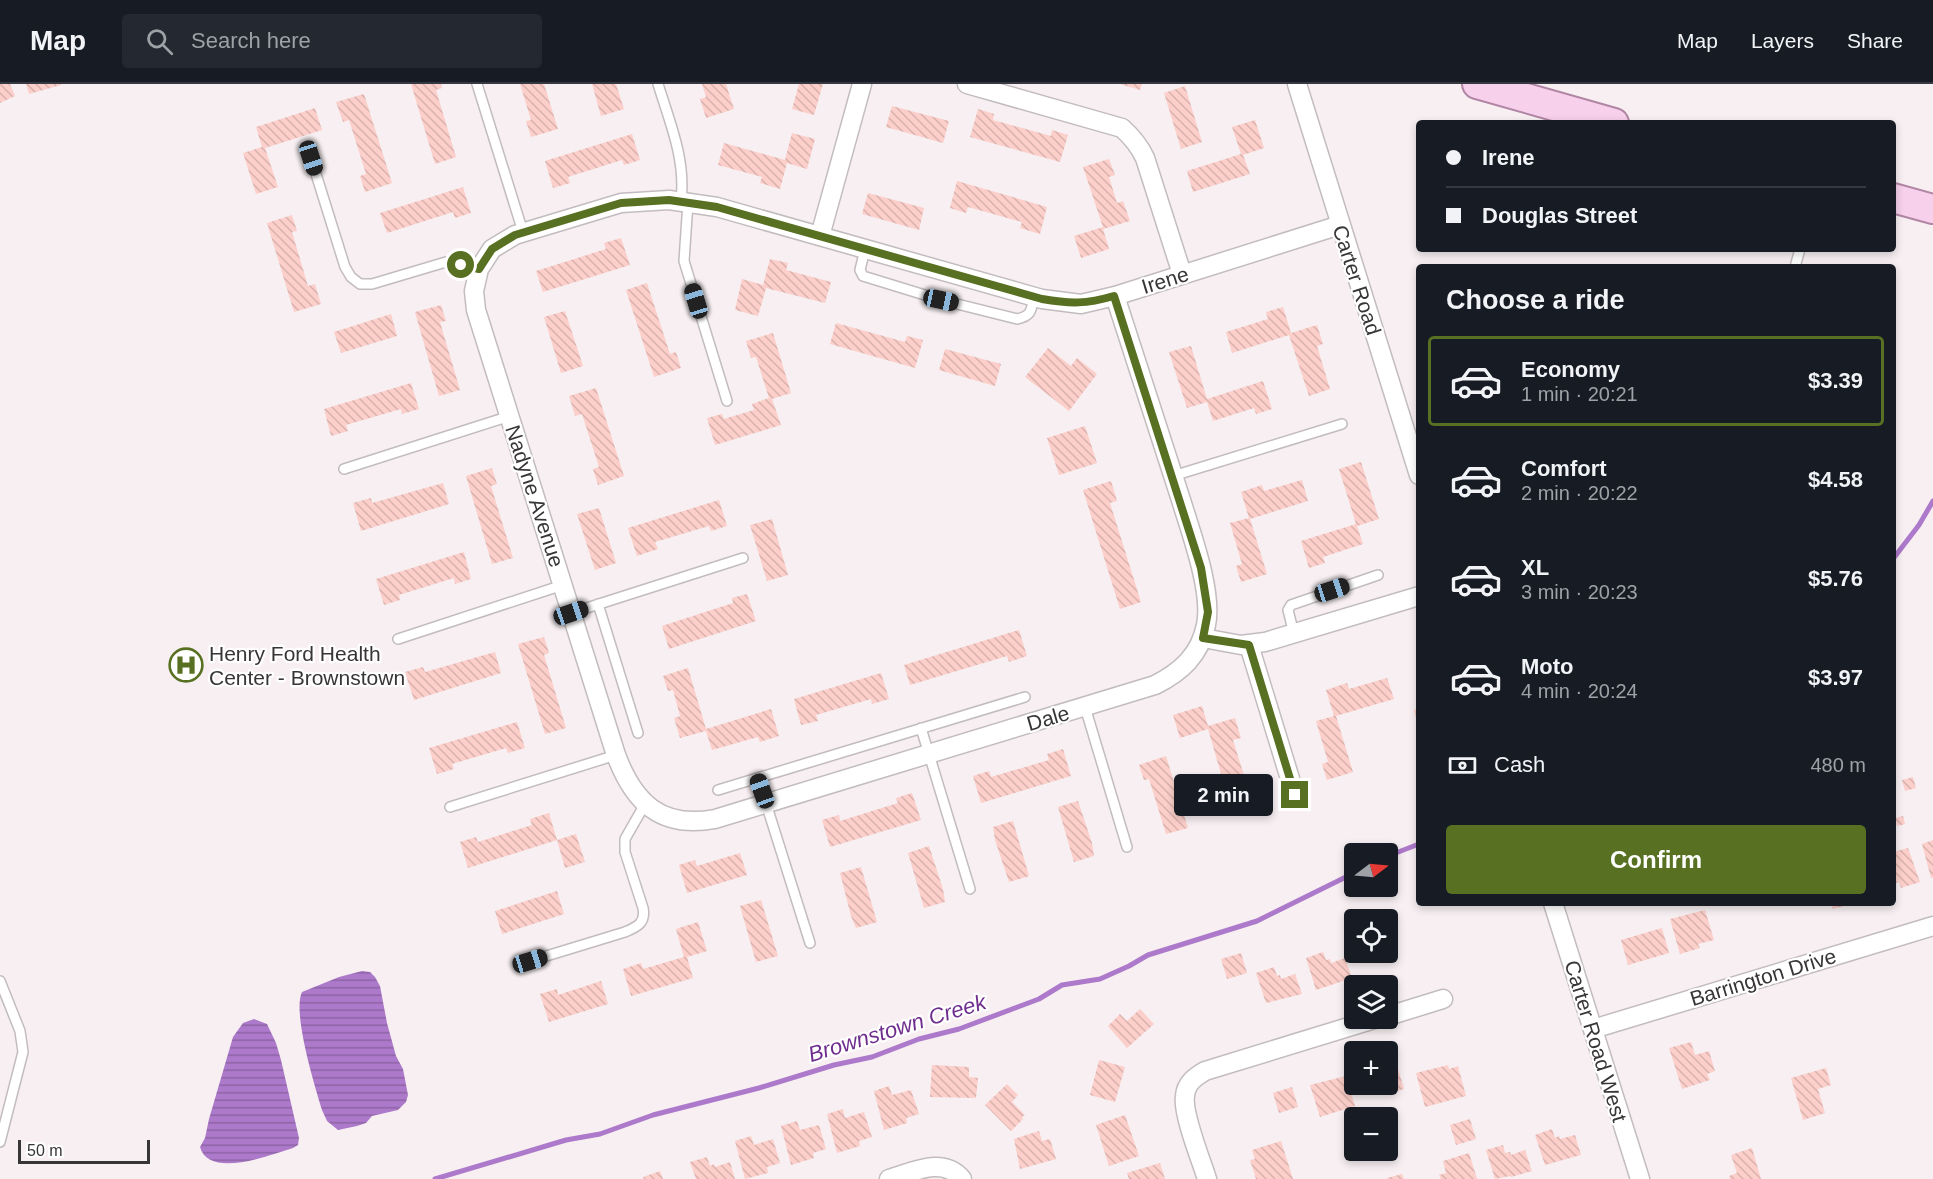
<!DOCTYPE html>
<html lang="en">
<head>
<meta charset="utf-8">
<style>
	body { margin:0; font-family:Helvetica,sans-serif; background:#242831; color:#f1f3f6; height:100vh; display:flex; flex-direction:column; font-size:22px; white-space:nowrap }
	* { box-sizing:border-box; margin:0 }
	p { font-size:20px; color:#9ea1a6 }
	.icon { flex:none; width:33px; height:33px; fill:none; stroke:currentColor; stroke-width:2; stroke-linecap:round; stroke-linejoin:round }
	.map { position:relative; flex:1; overflow:hidden }
	.details { position:absolute; left:1416px; top:180px; width:480px; height:642px; display:flex; flex-direction:column; background:#171b24; border-radius:6px; box-shadow:0 3px 9px #0003 }
	.details>* { flex:none }
	.hud { position:absolute; left:1416px; top:36px; width:480px; height:132px; border-radius:6px; box-shadow:0 3px 9px #0003; display:grid; align-content:center; height:132px; padding:0 30px; background:#171b24 }
	.needle { width:39px; rotate:74deg }
	.fabs { position:absolute; left:1344px; top:759px; display:grid; gap:12px }
	.fabs a { display:grid; place-items:center; width:54px; height:54px; border-radius:6px; background:#171b24; box-shadow:0 3px 9px #0003; font-size:30px }
	.scale { position:absolute; left:18px; bottom:15px; width:132px; box-sizing:border-box; padding-left:6px; border:3px solid #383536; border-top:0; font-size:16px; line-height:21px; white-space:nowrap; color:#383536; -webkit-text-stroke:4px #fff; paint-order:stroke }
	.end { position:absolute; width:27px; height:27px; margin:-14px; border:8px solid #587021; background:#fff; box-shadow:0 0 0 3px #fff }
	.from { border-radius:50% }
	.bubble { position:absolute; height:42px; border-radius:6px; background:#171b24; box-shadow:0 3px 9px #0003; font-size:20px; font-weight:800; line-height:42px; text-align:center }
	.car { position:absolute; width:18px; height:36px; margin:-18px -9px; border-radius:8px; box-shadow:0 0 4px 2px #0007; background:linear-gradient(#222 24%,#8ab4d8 0 40%,#222 0 76%,#8ab4d8 0 86%,#222 0) }
	.hud b { display:flex; align-items:center; gap:21px; height:57px; font-size:22px }
	.hud b+b { border-top:2px solid #363941 }
	.hud i { width:15px; height:15px; background:#f1f3f6 }
	ul { padding:0; list-style:none }
	li { display:flex; align-items:center; gap:18px; height:90px; margin:0 12px 9px; padding:0 18px; border:3px solid transparent; border-radius:6px }
	li div { flex:1 }
	li b { display:block; font-size:22px }
	li em { font-style:normal; font-weight:800 }
	li.current { border-color:#587021 }
	li>.icon { width:54px; height:54px; stroke-width:1.5 }
	h2 { padding:0 30px; font-size:27px; line-height:72px }
	.pay { display:flex; align-items:center; gap:15px; height:66px; padding:0 30px; font-size:22px }
	.pay p { margin-inline-start:auto }
	.action { display:flex; gap:12px; margin-top:auto; padding:12px 30px }
	.action a { flex:1; height:69px; border-radius:6px; background:#587021; color:#fff; font-size:24px; font-weight:800; line-height:69px; text-align:center }
	header { display:flex; align-items:center; gap:36px; box-sizing:border-box; height:84px; padding:0 30px; background:#171b24; border-bottom:2px solid #363941 }
	header strong { font-size:28px }
	nav { display:flex; gap:33px; margin-inline-start:auto; font-size:21px }
	.search { width:420px; height:54px; background:#242831; display:flex; align-items:center; gap:15px; box-sizing:border-box; padding:0 21px; border-radius:6px; color:#9ea1a6; font-size:22px }
	.map>svg:first-child { display:block }
</style>
</head>
<body>
<header>
<strong>Map</strong>
<div class="search"><svg class="icon" aria-label="search" viewBox="0 0 24 24"><circle cx="10" cy="10" r="6"/><path d="M15 15l6 6"/></svg>Search here</div>
<nav><a>Map</a><a>Layers</a><a>Share</a></nav>
</header>
<div class="map">
<svg width="1933" height="1095" viewBox="0 0 1933 1095">
	<defs>
		<pattern id="water-rules" width="6" height="5" patternUnits="userSpaceOnUse" patternTransform="scale(1.5)"><rect width="6" height="5" fill="#ad79ca"/><path d="M0 2.5h6" fill="none" stroke="#8e64a5"/></pattern>
		<pattern id="building-back-hatch" width="6" height="6" patternUnits="userSpaceOnUse" patternTransform="scale(1.5)"><rect width="6" height="6" fill="#fccfca"/><path d="M-1 5l2 2M0 0l6 6M5-1l2 2" fill="none" stroke="#d9b2ae"/></pattern>
	</defs>
	<rect width="100%" height="100%" fill="#f7eff1"/>
	<!-- water -->
	<path fill="url(#water-rules)" d="M362,887L370,888L375,893L380,902L387,939L396,972L403,985L408,1011L406,1018L398,1026L372,1032L366,1039L357,1042L338,1046L327,1037L322,1026C315,1003 292,928 302,908L339,893Z
		M254,935L267,940L276,959L281,976L299,1054L298,1061L293,1064C270,1071 209,1095 200,1063L205,1054L209,1035L233,953L243,939Z"/>
	<g fill="none" stroke-linecap="round" stroke-linejoin="round">
		<!-- stream -->
		<path stroke="#ad79ca" stroke-width="5" d="M1893,475L1919,441L1933,417
			M1388,772L1419,760
			M435,1095L566,1056L600,1050L653,1031L759,1004L834,981L872,973L919,955L959,945L1039,915L1062,901L1100,895L1129,882L1148,871L1257,837L1354,789"/>
	</g>
	<!-- building -->
	<path fill="url(#building-back-hatch)" d="M0,0H10L15,12L0,19Z
		M26,0H61V1L29,10Z
		M411,0H441L442,4L436,6L456,73L435,80Z
		M520,0H544L558,45L531,53L526,37L531,36Z
		M592,0H616L624,25L601,32Z
		M702,0H726L734,25L706,34L700,15L706,13Z
		M799,0H823L814,31L792,25Z
		M1120,0H1142L1140,6Z
		M1185,2L1202,58L1181,65L1164,9Z
		M364,10L392,99L365,108L360,92L366,90L349,36L343,38L336,18Z
		M892,22L949,37L943,59L886,43Z
		M315,24L322,46L265,64L278,103L256,110L243,69L262,63L256,43Z
		M978,25L994,30L993,36L1051,52L1052,46L1068,51L1060,78L970,53Z
		M1255,36L1264,64L1243,71L1250,90L1193,108L1187,87L1241,70L1232,43Z
		M792,49L815,55L807,85L787,79L780,105L760,99L762,93L718,81L724,59L785,76Z
		M632,50L640,76L624,81L622,76L568,93L570,99L553,104L545,77Z
		M1109,75L1115,91L1109,93L1117,119L1123,117L1130,137L1103,145L1109,165L1081,174L1074,152L1103,143L1083,83Z
		M957,97L1047,123L1040,150L1020,144L1022,138L968,123L966,129L950,124Z
		M463,103L471,129L455,134L453,128L387,149L380,129Z
		M868,109L924,124L919,146L862,130Z
		M292,131L297,147L292,148L308,202L315,200L321,220L294,228L267,139Z
		M621,154L630,181L543,208L536,187L606,165L604,159Z
		M770,175L788,179L786,186L831,198L825,219L766,204L758,232L735,226L742,195L763,201Z
		M647,199L670,270L676,268L681,284L654,293L626,206Z
		M441,221L446,237L440,238L460,306L439,312L415,228Z
		M1283,223L1291,249L1317,241L1323,260L1317,262L1330,305L1309,312L1289,251L1232,269L1226,248L1268,235L1266,228Z
		M565,227L583,282L561,289L544,233Z
		M391,230L397,252L341,269L334,248Z
		M836,239L905,258L907,252L923,256L915,284L830,260Z
		M773,249L791,309L772,315L781,341L715,361L707,334L722,330L724,335L754,326L752,320L769,314L756,273L751,274L746,257Z
		M1191,262L1207,315L1263,297L1272,325L1256,330L1254,324L1213,337L1207,318L1187,324L1169,268Z
		M1048,264L1071,282L1077,274L1097,290L1069,327L1025,293Z
		M945,265L1001,280L995,302L939,286Z
		M411,299L419,325L402,330L401,325L346,341L348,347L331,352L324,325Z
		M596,304L624,392L598,401L593,385L599,383L582,330L575,332L569,312Z
		M1085,342L1097,379L1059,391L1047,354Z
		M1361,378L1379,435L1357,442L1363,460L1323,473L1325,479L1309,484L1301,457L1356,440L1339,385Z
		M492,384L497,400L491,402L513,474L492,480L466,392Z
		M1302,396L1308,417L1250,435L1267,490L1241,498L1236,482L1242,480L1230,439L1249,434L1241,408L1262,401L1264,407Z
		M1111,397L1117,417L1110,419L1141,518L1120,525L1083,406Z
		M443,399L449,420L361,447L353,419L371,414L372,419Z
		M719,416L727,442L711,447L709,442L655,458L658,465L637,472L628,444Z
		M599,424L616,479L595,486L577,430Z
		M772,435L788,491L767,497L750,441Z
		M464,468L471,495L455,500L454,494L399,511L400,516L384,521L376,495Z
		M747,510L756,537L669,565L662,542L733,519L732,514Z
		M1019,546L1027,572L1009,578L1007,572L910,601L904,581Z
		M544,553L549,569L544,571L566,644L545,650L518,560Z
		M495,568L501,589L414,616L405,588L423,583L425,588Z
		M688,584L706,645L771,625L779,652L760,658L758,653L712,666L706,647L680,654L674,634L680,632L673,606L668,607L663,592Z
		M881,589L889,615L872,620L871,615L816,631L818,637L801,641L794,615Z
		M1387,594L1394,615L1336,632L1353,688L1327,696L1322,680L1328,678L1316,637L1334,632L1326,606L1347,599L1349,605Z
		M1202,622L1208,642L1235,634L1241,654L1233,656L1254,724L1233,731L1208,645L1180,654L1173,631Z
		M1419,624V641H1418L1414,626Z
		M517,638L525,664L508,669L506,664L452,680L454,685L437,690L429,664Z
		M1063,665L1071,692L981,719L973,692L989,687L991,693L1049,676L1047,670Z
		M1166,672L1188,744L1166,750L1149,695L1144,696L1139,681Z
		M1913,693L1916,704L1905,707L1902,696Z
		M912,709L921,736L830,763L822,736L839,731L840,737L898,719L896,714Z
		M1078,717L1092,759L1094,772L1074,778L1058,723Z
		M549,729L557,756L468,784L460,758L476,753L478,758L532,741L530,735Z
		M1903,732L1905,740L1897,742L1895,734Z
		M1013,737L1029,792L1009,798L995,756L993,743Z
		M576,750L585,778L565,784L557,756Z
		M1933,756V793L1931,794L1922,760Z
		M929,762L943,805L945,818L924,824L908,769Z
		M1908,764L1920,798L1901,804L1899,798L1893,800V768Z
		M740,769L747,791L687,809L679,781L695,776L697,782Z
		M861,783L877,838L856,844L851,832L840,789Z
		M557,807L564,830L502,850L495,827Z
		M761,816L778,872L756,878L740,822Z
		M1831,819H1851L1852,820L1833,825Z
		M1705,826L1714,856L1698,860L1700,864L1680,870L1670,835Z
		M698,838L707,867L687,873L693,894L631,912L623,885L641,879L643,885L684,873L676,845Z
		M1662,844L1669,869L1628,881L1621,856Z
		M1323,868L1326,876L1330,875L1331,879L1345,874L1352,894L1316,906L1306,874Z
		M1241,869L1247,889L1227,895L1221,875Z
		M1274,883L1277,892L1280,891L1281,895L1295,890L1302,910L1266,919L1256,889Z
		M601,897L608,920L549,938L540,910L557,905L558,911Z
		M1140,925L1154,940L1127,964L1108,942L1120,930L1127,937Z
		M1691,958L1695,971L1709,967L1715,987L1707,990L1710,996L1682,1005L1669,964Z
		M1395,975L1404,1005L1387,1010L1384,1002L1381,1003L1380,1000H1388V977Z
		M1099,976L1125,983L1115,1018L1090,1011Z
		M932,981L969,983V993L978,994L976,1014L930,1013Z
		M1448,981L1449,985L1458,982L1466,1012L1425,1023L1416,989Z
		M1826,984L1831,1001L1818,1005L1825,1029L1803,1036L1791,994Z
		M1346,992L1355,1022L1320,1033L1310,1001Z
		M1007,1000L1018,1011L1012,1018L1025,1031L1022,1033L1023,1035L1011,1047L985,1021Z
		M1364,1000H1378V1001L1365,1005Z
		M889,1002L892,1011L911,1006L919,1030L906,1034L907,1039L884,1046L874,1007Z
		M1292,1003L1298,1023L1279,1029L1273,1009Z
		M843,1025L845,1034L864,1028L872,1053L859,1057L860,1062L837,1069L827,1030Z
		M1125,1031L1139,1072L1109,1082L1096,1041Z
		M1470,1035L1476,1055L1456,1061L1450,1041Z
		M797,1037L800,1046L819,1041L826,1065L813,1069L814,1074L791,1081L781,1042Z
		M1552,1045L1555,1054L1559,1052L1560,1055L1575,1051L1581,1071L1545,1081L1535,1051Z
		M1039,1047L1042,1057L1050,1055L1056,1075L1020,1085L1014,1055Z
		M751,1052L754,1061L773,1055L780,1079L767,1083L768,1089L745,1095L735,1057Z
		M1281,1057L1293,1095H1256L1250,1076L1255,1075L1252,1066Z
		M1503,1061L1505,1069L1510,1068L1511,1071L1525,1066L1532,1087L1511,1093L1510,1092L1495,1095L1486,1066Z
		M1752,1064L1761,1095H1730L1729,1092L1737,1089L1731,1071Z
		M1469,1069L1477,1095H1441L1439,1091L1446,1089L1443,1077Z
		M707,1073L710,1082L714,1080L715,1083L730,1078L735,1095H696L690,1078Z
		M1160,1079L1165,1095H1129L1127,1089Z
		M660,1087L663,1095H644L643,1093Z
		M1402,1090L1404,1095H1387V1094Z"/>
	<g fill="none" stroke-linecap="round" stroke-linejoin="round">
		<!-- lane casing -->
		<g stroke="#c3bcbe" stroke-width="12">
			<path id="lane" d="M477,0L523,148
				M658,0C670,39 686,76 681,117
				M311,74L345,183L351,193L360,200H372L446,178L479,185
				M688,118L684,177L727,317
				M865,165L860,186L863,192L941,216L1017,235C1032,232 1031,226 1034,213
				M1795,183L1800,165
				M344,385L510,332
				M1173,392L1342,340
				M598,520L638,649
				M571,529L743,474
				M1294,550L1288,526L1291,521L1378,491
				M398,555L563,501
				M1085,623L1127,763
				M921,644L970,805
				M758,694L810,859
				M718,706L1025,613
				M450,723L616,671
				M530,877L625,848C637,843 646,839 643,824L625,768V755L645,720
				M0,897L20,947L23,968L0,1058"/>
		</g>
		<!-- street casing -->
		<g stroke="#c3bcbe" stroke-width="21">
			<path id="street" d="M967,0L1122,44C1132,53 1139,61 1145,74L1182,190
				M1297,0L1419,391
				M820,152L862,0
				M1115,212C1137,280 1159,348 1181,416C1191,449 1213,508 1206,541C1200,571 1181,588 1155,601L715,735C661,745 634,719 616,671L476,226L474,207L479,185L492,165L515,151L621,119L669,116L717,123L1042,215L1081,220L1115,212L1340,141
				M1203,554L1241,561L1265,558L1419,512
				M1249,561L1295,711
				M1553,819L1640,1095
				M1388,932L1443,915
				M1593,945L1933,842
				M889,1095C913,1088 943,1072 962,1095
				M1207,1095C1201,1076 1182,1029 1185,1012C1186,999 1195,993 1205,987L1378,934"/>
		</g>
		<!-- primary casing -->
		<g stroke="#b185a4" stroke-width="32">
			<path id="primary" d="M1477,0L1614,39
				M1893,114L1933,125"/>
		</g>
		<!-- lane -->
		<use href="#lane" stroke="#fff" stroke-width="9"/>
		<!-- street -->
		<use href="#street" stroke="#fff" stroke-width="18"/>
		<!-- primary -->
		<use href="#primary" stroke="#f7d0ec" stroke-width="28"/>
	</g>
	<g fill="none" stroke-linecap="round" stroke-linejoin="round">
		<!-- route -->
		<path stroke="#587021" stroke-width="8" d="M461,181L479,185L492,165L515,151L621,119L669,116L717,123L1042,215C1071,220 1086,220 1114,212L1201,484L1208,528L1203,554L1249,561L1295,711"/>
	</g>
	<!-- icons -->
	<defs>
		<g id="hospital-ring" transform="scale(1.725)"><circle r="9.5" fill="#fff" stroke="#587021" stroke-width="1.5"/><path d="M-5-5h3v3.5h4V-5h3V5h-3V1.5h-4V5h-3Z" fill="#587021"/></g>
	</defs>
	<g fill-rule="evenodd">
		<use href="#hospital-ring" x="186" y="581"/>
	</g>
	<g text-anchor="middle" dominant-baseline="central" stroke-width="4.5" stroke-linejoin="round" paint-order="stroke">
		<!-- street labels -->
		<g font-size="21" fill="#383536" stroke="#fff">
			<text transform="translate(1165 196) rotate(-17)">Irene</text>
			<text transform="translate(1357 196) rotate(72)">Carter Road</text>
			<text transform="translate(535 412) rotate(72)">Nadyne Avenue</text>
			<text transform="translate(1048 634) rotate(-16)">Dale</text>
			<text transform="translate(1763 893) rotate(-17)">Barrington Drive</text>
			<text transform="translate(1596 957) rotate(73)">Carter Road West</text>
		</g>
		<!-- poi labels -->
		<g font-size="21" fill="#383536" stroke="#fff" text-anchor="start">
			<text x="209" y="569">Henry Ford Health<tspan x="209" dy="24">Center - Brownstown</tspan></text>
		</g>
		<!-- water labels -->
		<g font-size="22" font-style="italic" fill="#6f2e8e" stroke="#fff">
			<text transform="translate(897 944) rotate(-17)">Brownstown Creek</text>
		</g>
	</g>
</svg>
<div class="fabs">
<a><svg class="needle" viewBox="-14 -14 28 28"><path d="M0-13l5 13h-10z" fill="#e53935"/><path d="M0 13l5-13h-10z" fill="#9ea1a6"/></svg></a>
<a><svg class="icon" aria-label="locate" viewBox="0 0 24 24"><circle cx="12" cy="12" r="6"/><path d="M12 2v4M12 18v4M2 12h4M18 12h4"/></svg></a>
<a><svg class="icon" aria-label="layers" viewBox="0 0 24 24"><path d="M12 4l9 5-9 5-9-5zM3 14l9 5 9-5"/></svg></a>
<a>+</a>
<a>−</a>
</div>
<div class="scale">50 m</div>
<i class="end from" style="left:461px;top:181px"></i>
<i class="end" style="left:1295px;top:711px"></i>
<div class="bubble" style="left:1174px;top:690px;width:99px">2 min</div>
<i class="car" style="left:311px;top:74px;rotate:162deg"></i>
<i class="car" style="left:941px;top:216px;rotate:102deg"></i>
<i class="car" style="left:696px;top:217px;rotate:343deg"></i>
<i class="car" style="left:1332px;top:506px;rotate:72deg"></i>
<i class="car" style="left:571px;top:529px;rotate:71deg"></i>
<i class="car" style="left:762px;top:707px;rotate:340deg"></i>
<i class="car" style="left:530px;top:877px;rotate:73deg"></i>
<div class="hud">
<b><i class="from"></i>Irene</b>
<b><i></i>Douglas Street</b>
</div>
<section class="details">
<h2>Choose a ride</h2>
<ul>
<li class="current"><svg class="icon" aria-label="car" viewBox="0 0 24 24"><path d="M5 17H2v-5l4-1 3-4h7l3 4 3 1v5h-3M9 17h6M6 11h13"/><circle cx="7" cy="17" r="2"/><circle cx="17" cy="17" r="2"/></svg><div><b>Economy</b><p>1 min · 20:21</p></div><em>$3.39</em></li>
<li><svg class="icon" aria-label="car" viewBox="0 0 24 24"><path d="M5 17H2v-5l4-1 3-4h7l3 4 3 1v5h-3M9 17h6M6 11h13"/><circle cx="7" cy="17" r="2"/><circle cx="17" cy="17" r="2"/></svg><div><b>Comfort</b><p>2 min · 20:22</p></div><em>$4.58</em></li>
<li><svg class="icon" aria-label="car" viewBox="0 0 24 24"><path d="M5 17H2v-5l4-1 3-4h7l3 4 3 1v5h-3M9 17h6M6 11h13"/><circle cx="7" cy="17" r="2"/><circle cx="17" cy="17" r="2"/></svg><div><b>XL</b><p>3 min · 20:23</p></div><em>$5.76</em></li>
<li><svg class="icon" aria-label="car" viewBox="0 0 24 24"><path d="M5 17H2v-5l4-1 3-4h7l3 4 3 1v5h-3M9 17h6M6 11h13"/><circle cx="7" cy="17" r="2"/><circle cx="17" cy="17" r="2"/></svg><div><b>Moto</b><p>4 min · 20:24</p></div><em>$3.97</em></li>
</ul>
<div class="pay"><svg class="icon" aria-label="cash" viewBox="0 0 24 24"><path d="M3 7h18v10H3z"/><circle cx="12" cy="12" r="2"/></svg>Cash<p>480 m</p></div>
<div class="action"><a>Confirm</a></div>
</section>
</div>
</body>
</html>
